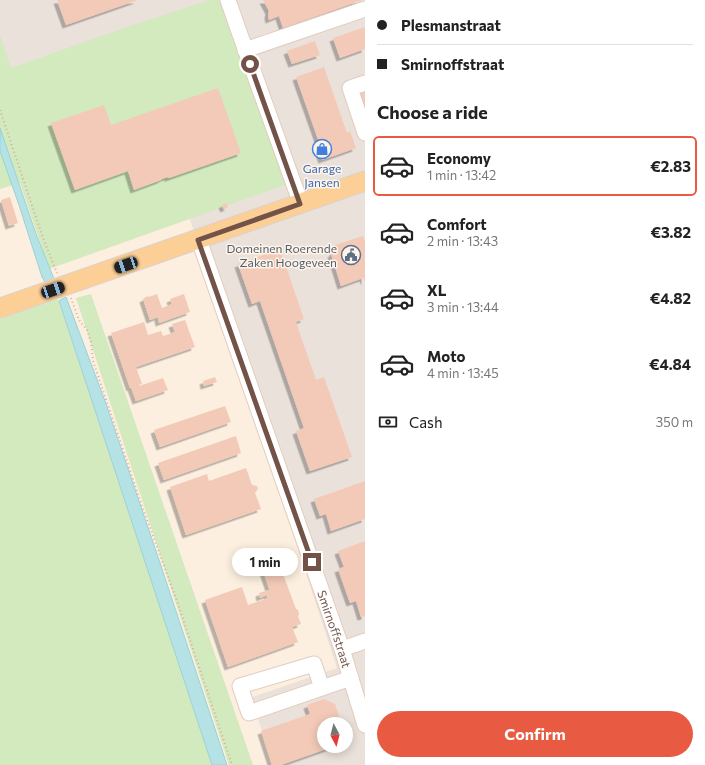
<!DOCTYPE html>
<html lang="en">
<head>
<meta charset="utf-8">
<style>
	body { margin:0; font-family:Commissioner,sans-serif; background:#f6f6f6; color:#222; height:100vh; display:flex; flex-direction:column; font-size:15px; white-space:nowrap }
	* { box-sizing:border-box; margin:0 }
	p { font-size:13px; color:#767676 }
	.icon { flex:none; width:22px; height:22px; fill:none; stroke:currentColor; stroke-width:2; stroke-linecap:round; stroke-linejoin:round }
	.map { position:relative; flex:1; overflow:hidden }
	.side { display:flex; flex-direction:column; background:#fff; width:340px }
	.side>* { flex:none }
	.hud { display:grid; align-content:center; height:88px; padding:0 12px; background:#fff }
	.needle { width:26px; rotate:173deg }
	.controls { position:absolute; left:317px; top:717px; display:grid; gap:8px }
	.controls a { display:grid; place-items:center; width:36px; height:36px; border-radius:50%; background:#fff; box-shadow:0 2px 10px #0003; font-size:20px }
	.end { position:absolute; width:18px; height:18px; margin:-9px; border:5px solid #735347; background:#fff; box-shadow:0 0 0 2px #fff }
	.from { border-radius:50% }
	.bubble { position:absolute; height:28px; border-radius:14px; background:#fff; box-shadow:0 2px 10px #0003; font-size:13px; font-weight:700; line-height:28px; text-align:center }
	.car { position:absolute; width:12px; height:24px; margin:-12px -6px; border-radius:5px; box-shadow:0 0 3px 1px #0007; background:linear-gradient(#222 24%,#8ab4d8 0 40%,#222 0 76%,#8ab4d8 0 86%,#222 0) }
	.hud b { display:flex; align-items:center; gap:14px; height:38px; font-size:15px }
	.hud b+b { border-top:1px solid #e0e0e0 }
	.hud i { width:10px; height:10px; background:#222 }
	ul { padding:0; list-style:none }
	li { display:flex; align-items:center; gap:12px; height:60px; margin:0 8px 6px; padding:0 4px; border:2px solid transparent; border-radius:6px }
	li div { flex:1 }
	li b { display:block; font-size:15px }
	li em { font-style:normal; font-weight:700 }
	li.selected { border-color:#e95a42 }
	li>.icon { width:36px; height:36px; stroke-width:1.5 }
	h2 { padding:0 12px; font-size:18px; line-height:48px }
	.pay { display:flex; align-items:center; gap:10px; height:44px; padding:0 12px; font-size:15px }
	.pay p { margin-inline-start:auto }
	.button { display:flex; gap:8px; margin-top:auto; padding:8px 12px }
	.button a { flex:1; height:46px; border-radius:24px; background:#e95a42; color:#fff; font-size:16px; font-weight:700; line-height:46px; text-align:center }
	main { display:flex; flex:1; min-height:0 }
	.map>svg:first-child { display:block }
</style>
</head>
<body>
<main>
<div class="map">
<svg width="365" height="765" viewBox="0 0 365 765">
	<defs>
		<filter id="shadow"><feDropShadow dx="-3.5" dy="3.5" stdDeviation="0" flood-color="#0004"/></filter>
	</defs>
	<rect width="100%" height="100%" fill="#fcefdf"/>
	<!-- industrial -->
	<path fill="#eae1db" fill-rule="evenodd" d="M0,0H365V765H275L250,698L337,668L127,27L8,72L0,48ZM324,724H346V746H324Z"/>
	<!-- green -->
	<path fill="#d3e9be" d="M210,0H222L285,185L49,269L20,183L0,189V35L11,68L127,27Z
		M91,294L253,765H229L76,298Z
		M58,299L212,765H0V319Z"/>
	<!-- water -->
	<path fill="#b4e2e5" stroke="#9ad2d7" d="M0,128L36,234L54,279L45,282L42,277L19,205L0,151Z
		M66,297L105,401L158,557L227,765H212L59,301L60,300Z"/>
	<!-- building -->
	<path fill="#f2cab7" filter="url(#shadow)" d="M57,0H138L66,25Z
		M263,0H362L283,28L279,16L269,20L268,15L269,11Z
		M365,27V49L340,58L333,38Z
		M315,41L320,55L292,64L287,51Z
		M324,67L347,133L350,131L356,148L322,160L316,144L319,142L296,77Z
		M218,88L241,153L169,178L167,177L162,179L161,180L134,190L128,171L75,190L51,123L104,105L111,125Z
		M365,88V113L357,91Z
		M10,197L18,223L9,226L1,200Z
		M226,203L228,207L224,209L222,205Z
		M363,236L365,241V282L363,278L341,286L331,254L333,253L334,248L335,249V245Z
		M280,249L304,319L296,322L316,380L324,377L352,457L310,471L296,431L304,428L260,301L252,304L238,264Z
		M157,294L162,308L172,304L170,299L184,294L190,312L159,323L158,317L150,320L143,299L148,296L149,297Z
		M185,320L195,347L136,367L142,384L139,385V386L163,378L168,390L136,401L131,387L130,388L111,333L144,322L148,335L161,331L163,336L175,332L172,324Z
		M215,377L217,382L204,386L203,381Z
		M225,406L231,422L160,447L154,430Z
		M236,436L241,453L164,480L158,463Z
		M246,468L252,485L257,486L258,489L255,493L261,509L186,535L170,487L207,474L209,481Z
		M365,481V519L331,531L326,514L320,516L314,499Z
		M365,541V616L361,617L356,601L350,603L338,569L344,567L338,551Z
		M275,550L281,568L285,570L283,574L296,609L298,610L299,614L298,616L301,624L292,627L298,642L228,667L205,600L242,587L248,605L268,598L267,595L260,598L259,593L269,590L272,597L258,556Z
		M324,699L335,704L342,724H324V746H331L332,747L281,765H272L261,731L310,714L307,705Z"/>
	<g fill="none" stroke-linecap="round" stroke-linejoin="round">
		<!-- minor casing -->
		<g stroke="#e2ccbe" stroke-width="17">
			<g id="minor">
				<path d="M228,0L237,26L301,204"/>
				<path d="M245,50L365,9"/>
				<path d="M365,83L350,88L365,133"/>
				<path id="s1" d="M199,240L342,649L365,725"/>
				<path d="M342,649L365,641"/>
				<path d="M322,688L314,664L240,686L249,713L351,678"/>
			</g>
		</g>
		<!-- major casing -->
		<g stroke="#dbd2cf" stroke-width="21">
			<path id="major" d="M0,308L365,181"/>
		</g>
		<!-- path -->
		<path stroke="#d6ad9a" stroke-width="2" stroke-dasharray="1 3" stroke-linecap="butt" d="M0,110L43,238L57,273
			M71,298L79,320L87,330L91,342L93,361L141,503L178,604L232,765"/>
		<!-- minor -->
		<use href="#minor" stroke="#fff" stroke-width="15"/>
		<!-- major -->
		<use href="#major" stroke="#fccf96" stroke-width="19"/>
	</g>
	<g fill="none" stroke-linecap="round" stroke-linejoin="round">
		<!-- route -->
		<path stroke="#735347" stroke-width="5" d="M250,64L300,204L198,240L312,562"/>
	</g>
	<!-- icons -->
	<defs>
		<g id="shop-ring" transform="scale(1)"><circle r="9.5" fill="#fff3e6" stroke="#3f7fe0" stroke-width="1.5"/><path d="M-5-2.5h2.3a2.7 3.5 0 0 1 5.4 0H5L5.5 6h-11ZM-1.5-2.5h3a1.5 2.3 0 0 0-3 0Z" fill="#3f7fe0"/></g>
		<g id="civic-ring" transform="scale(1)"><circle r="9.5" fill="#fff3e6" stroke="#5c6f8a" stroke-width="1.5"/><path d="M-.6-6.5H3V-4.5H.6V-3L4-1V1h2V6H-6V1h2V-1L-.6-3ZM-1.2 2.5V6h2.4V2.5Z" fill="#5c6f8a"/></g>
	</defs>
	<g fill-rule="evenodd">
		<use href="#shop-ring" x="322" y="149"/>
		<use href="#civic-ring" x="351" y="255"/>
	</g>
	<g text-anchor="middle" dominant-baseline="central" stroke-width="3" stroke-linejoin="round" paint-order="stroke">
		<!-- shop labels -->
		<g font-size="12" fill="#366cbe" stroke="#fff3e6">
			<text x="322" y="168">Garage<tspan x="322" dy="14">Jansen</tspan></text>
		</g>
		<!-- service labels -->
		<g font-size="12" fill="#4e5e75" stroke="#fff3e6" text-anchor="end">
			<text x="337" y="248">Domeinen Roerende<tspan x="337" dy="14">Zaken Hoogeveen</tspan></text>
		</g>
		<!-- street labels -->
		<g font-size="12" fill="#735347" stroke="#fff3e6">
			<text stroke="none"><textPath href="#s1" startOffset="412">Smirnoffstraat</textPath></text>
		</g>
	</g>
</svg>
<div class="controls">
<a><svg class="needle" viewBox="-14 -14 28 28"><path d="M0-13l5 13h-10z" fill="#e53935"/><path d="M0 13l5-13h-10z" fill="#767676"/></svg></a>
</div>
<i class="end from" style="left:250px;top:64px"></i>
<i class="end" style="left:312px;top:562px"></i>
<div class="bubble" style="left:232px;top:548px;width:66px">1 min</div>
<i class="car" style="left:126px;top:265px;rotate:251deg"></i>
<i class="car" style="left:53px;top:290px;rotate:71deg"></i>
</div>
<section class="side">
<div class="hud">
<b><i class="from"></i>Plesmanstraat</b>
<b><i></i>Smirnoffstraat</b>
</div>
<h2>Choose a ride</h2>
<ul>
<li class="selected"><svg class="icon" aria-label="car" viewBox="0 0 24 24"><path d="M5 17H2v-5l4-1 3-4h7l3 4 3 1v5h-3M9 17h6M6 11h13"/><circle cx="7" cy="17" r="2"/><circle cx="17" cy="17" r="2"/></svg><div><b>Economy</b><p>1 min · 13:42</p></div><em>€2.83</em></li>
<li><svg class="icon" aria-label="car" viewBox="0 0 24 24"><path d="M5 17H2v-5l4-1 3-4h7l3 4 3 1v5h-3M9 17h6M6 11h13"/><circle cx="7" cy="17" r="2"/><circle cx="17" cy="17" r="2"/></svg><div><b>Comfort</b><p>2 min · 13:43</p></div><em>€3.82</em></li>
<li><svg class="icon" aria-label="car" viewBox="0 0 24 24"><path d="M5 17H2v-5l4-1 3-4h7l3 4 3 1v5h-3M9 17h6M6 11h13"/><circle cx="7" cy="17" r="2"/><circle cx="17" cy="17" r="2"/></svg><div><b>XL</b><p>3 min · 13:44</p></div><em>€4.82</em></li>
<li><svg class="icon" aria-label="car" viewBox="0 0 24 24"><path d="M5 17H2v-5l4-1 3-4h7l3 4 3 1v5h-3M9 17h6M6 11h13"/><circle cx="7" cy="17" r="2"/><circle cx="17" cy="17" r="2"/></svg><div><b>Moto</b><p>4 min · 13:45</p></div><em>€4.84</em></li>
</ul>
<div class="pay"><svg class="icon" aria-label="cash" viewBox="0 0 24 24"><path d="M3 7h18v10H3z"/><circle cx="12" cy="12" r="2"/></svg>Cash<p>350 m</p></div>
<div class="button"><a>Confirm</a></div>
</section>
</main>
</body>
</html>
